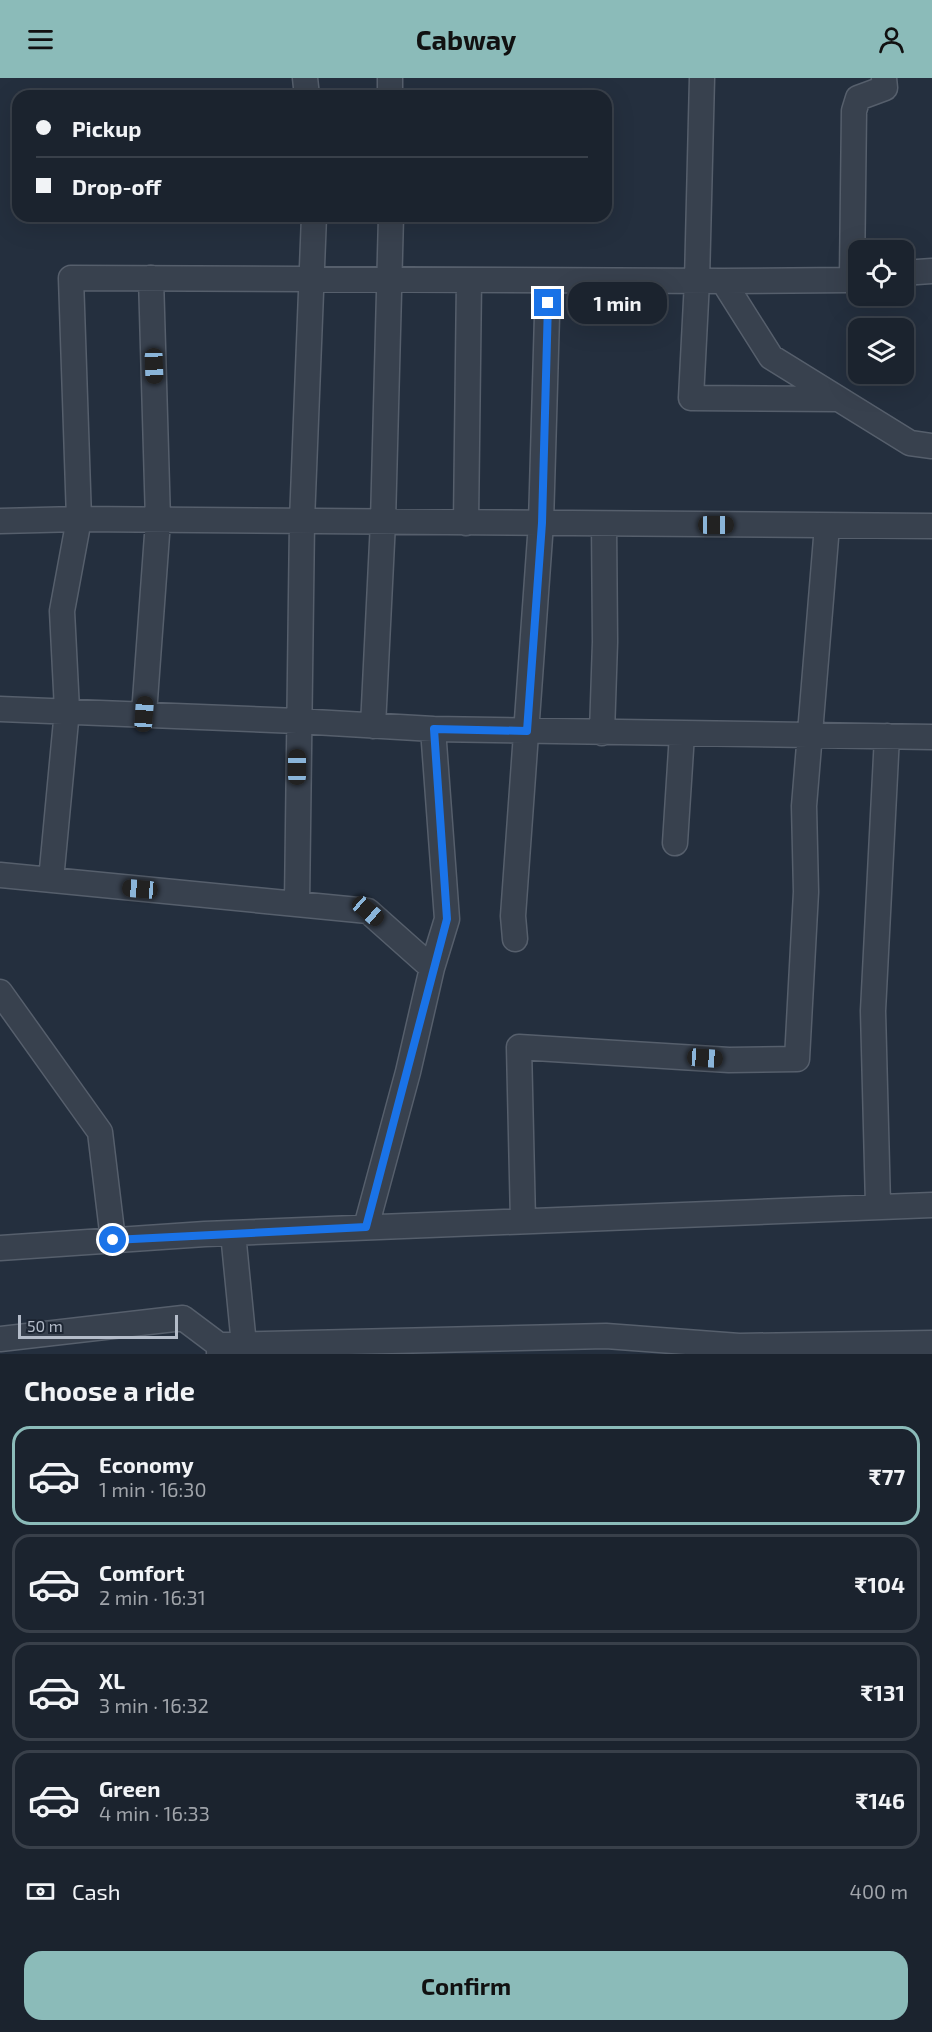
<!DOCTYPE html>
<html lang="en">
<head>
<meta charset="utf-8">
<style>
	body { margin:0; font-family:"Exo 2",sans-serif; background:#242b36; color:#f1f3f6; height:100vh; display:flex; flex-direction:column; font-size:22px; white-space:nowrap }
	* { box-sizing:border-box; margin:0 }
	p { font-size:20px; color:#a0a4aa }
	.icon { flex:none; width:33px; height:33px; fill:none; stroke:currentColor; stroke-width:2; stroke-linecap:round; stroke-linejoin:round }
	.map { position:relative; height:1276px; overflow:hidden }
	.drawer { display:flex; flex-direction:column; background:#1b232e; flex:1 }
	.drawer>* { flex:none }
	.hud { position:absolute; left:12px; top:12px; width:600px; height:132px; border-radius:18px; box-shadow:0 6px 24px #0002,0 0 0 2px #39404a; display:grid; align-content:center; height:132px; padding:0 24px; background:#1b232e }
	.fabs { position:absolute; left:848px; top:162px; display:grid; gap:12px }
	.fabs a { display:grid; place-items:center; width:66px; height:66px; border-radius:12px; background:#1b232e; box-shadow:0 6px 24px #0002,0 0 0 2px #39404a; font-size:30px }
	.scale { position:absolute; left:18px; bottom:15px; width:160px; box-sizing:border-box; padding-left:6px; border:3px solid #b4bcc9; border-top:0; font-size:16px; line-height:21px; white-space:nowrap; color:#b4bcc9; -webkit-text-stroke:4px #1d2633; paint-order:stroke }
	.end { position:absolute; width:27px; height:27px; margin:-14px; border:8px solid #1a73e8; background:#fff; box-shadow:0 0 0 3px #fff }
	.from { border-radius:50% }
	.bubble { position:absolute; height:42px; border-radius:18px; background:#1b232e; box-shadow:0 6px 24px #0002,0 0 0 2px #39404a; font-size:20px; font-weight:700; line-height:42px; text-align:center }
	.car { position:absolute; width:18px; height:36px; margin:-18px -9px; border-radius:8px; box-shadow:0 0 4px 2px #0007; background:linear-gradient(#222 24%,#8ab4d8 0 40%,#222 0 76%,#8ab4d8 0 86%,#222 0) }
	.hud b { display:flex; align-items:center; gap:21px; height:57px; font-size:22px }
	.hud b+b { border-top:2px solid #39404a }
	.hud i { width:15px; height:15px; background:#f1f3f6 }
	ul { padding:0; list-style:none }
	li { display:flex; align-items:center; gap:18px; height:99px; margin:0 12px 9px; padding:0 12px; border:3px solid #39404a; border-radius:18px }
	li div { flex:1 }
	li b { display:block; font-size:22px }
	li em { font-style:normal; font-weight:700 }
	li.active { border-color:#8bbbb9 }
	li>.icon { width:54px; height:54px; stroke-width:1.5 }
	h2 { padding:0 24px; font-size:27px; line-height:72px }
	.pay { display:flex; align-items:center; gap:15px; height:66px; padding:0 24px; font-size:22px }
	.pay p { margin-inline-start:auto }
	.cta { display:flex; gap:12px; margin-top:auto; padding:12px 24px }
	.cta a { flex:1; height:69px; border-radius:18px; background:#8bbbb9; color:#111; font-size:24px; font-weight:700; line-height:69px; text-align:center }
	header { display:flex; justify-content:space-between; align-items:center; height:78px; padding:0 24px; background:#8bbbb9; color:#111; font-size:27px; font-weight:700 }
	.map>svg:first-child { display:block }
</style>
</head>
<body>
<header><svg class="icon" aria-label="menu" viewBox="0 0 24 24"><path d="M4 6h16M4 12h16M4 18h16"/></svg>Cabway<svg class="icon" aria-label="person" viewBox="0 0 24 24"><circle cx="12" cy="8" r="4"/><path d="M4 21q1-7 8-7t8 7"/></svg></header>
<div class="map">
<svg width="932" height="1276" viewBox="0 0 932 1276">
	<rect width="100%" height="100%" fill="#242f3e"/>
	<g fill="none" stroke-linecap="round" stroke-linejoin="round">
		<!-- minor casing -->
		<g stroke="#565f6c" stroke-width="27">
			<path id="minor" d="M305,0L307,18
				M390,0V18
				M702,0L697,203L691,320L838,321
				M903,195L932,193
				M852,198L854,33L858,20L885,10L884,0
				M723,203L848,202L852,198L858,197
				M0,443L79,441L932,448
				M466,445L469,202
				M0,631L297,643L433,651
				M144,636L158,443L151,200
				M373,648L383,444L391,138
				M602,655L605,564L604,446
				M675,765L682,656
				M0,797L368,833L432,890L408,994L366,1149
				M51,802L67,632L62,533L79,441L71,200L723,203L771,279L910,365L932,368
				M297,826L302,443L314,138
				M515,861L513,838L541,445L548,203
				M432,890L447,841L433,651L932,659
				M0,914L100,1054L113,1162
				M878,1127L873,933L887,658
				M523,1143L519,969L729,982L797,981L806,814L804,728L827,448
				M233,1155L244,1267
				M0,1170L205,1156L932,1127
				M0,1261L183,1240L219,1267
				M739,1268L932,1265
				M219,1276V1267L606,1258L739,1268V1276"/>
		</g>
		<!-- minor -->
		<use href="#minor" stroke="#38414e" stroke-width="24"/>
	</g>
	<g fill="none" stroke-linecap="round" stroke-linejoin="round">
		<!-- route -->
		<path stroke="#1a73e8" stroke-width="8" d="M113,1162L366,1149L447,841L434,651L527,653L542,445L548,225"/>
	</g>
</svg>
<div class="fabs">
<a><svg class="icon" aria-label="locate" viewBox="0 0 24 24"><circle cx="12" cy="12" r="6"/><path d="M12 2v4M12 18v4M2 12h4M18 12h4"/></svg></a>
<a><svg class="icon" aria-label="layers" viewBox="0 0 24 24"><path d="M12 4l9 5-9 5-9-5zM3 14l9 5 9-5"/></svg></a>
</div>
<div class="scale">50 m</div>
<i class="end from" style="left:113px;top:1162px"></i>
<i class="end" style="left:548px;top:225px"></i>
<div class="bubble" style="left:568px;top:204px;width:99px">1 min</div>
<i class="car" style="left:154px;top:288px;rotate:178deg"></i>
<i class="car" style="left:716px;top:447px;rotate:90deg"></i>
<i class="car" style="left:144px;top:636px;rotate:4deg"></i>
<i class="car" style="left:297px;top:689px;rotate:0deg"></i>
<i class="car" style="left:140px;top:811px;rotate:275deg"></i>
<i class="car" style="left:368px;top:833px;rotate:131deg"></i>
<i class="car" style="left:705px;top:980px;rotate:94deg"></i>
<div class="hud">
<b><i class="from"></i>Pickup</b>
<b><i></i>Drop-off</b>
</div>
</div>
<section class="drawer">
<h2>Choose a ride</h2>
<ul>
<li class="active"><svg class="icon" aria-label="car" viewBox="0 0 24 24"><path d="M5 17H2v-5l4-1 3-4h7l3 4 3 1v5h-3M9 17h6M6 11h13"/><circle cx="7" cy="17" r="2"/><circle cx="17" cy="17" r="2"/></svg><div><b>Economy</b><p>1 min · 16:30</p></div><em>₹77</em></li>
<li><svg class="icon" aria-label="car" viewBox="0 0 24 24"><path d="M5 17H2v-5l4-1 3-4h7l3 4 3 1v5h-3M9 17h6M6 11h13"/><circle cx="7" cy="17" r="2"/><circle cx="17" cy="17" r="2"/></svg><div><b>Comfort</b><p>2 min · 16:31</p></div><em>₹104</em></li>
<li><svg class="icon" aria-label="car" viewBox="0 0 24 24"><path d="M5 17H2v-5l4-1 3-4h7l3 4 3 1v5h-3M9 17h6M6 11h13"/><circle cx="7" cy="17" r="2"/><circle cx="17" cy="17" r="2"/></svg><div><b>XL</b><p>3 min · 16:32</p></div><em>₹131</em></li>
<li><svg class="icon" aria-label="car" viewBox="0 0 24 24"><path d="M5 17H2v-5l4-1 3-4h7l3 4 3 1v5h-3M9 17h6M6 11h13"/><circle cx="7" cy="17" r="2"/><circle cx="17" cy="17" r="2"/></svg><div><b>Green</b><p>4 min · 16:33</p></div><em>₹146</em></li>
</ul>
<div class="pay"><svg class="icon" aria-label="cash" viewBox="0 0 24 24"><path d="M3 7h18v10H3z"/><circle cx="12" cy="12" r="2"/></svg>Cash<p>400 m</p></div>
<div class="cta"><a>Confirm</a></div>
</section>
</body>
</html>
